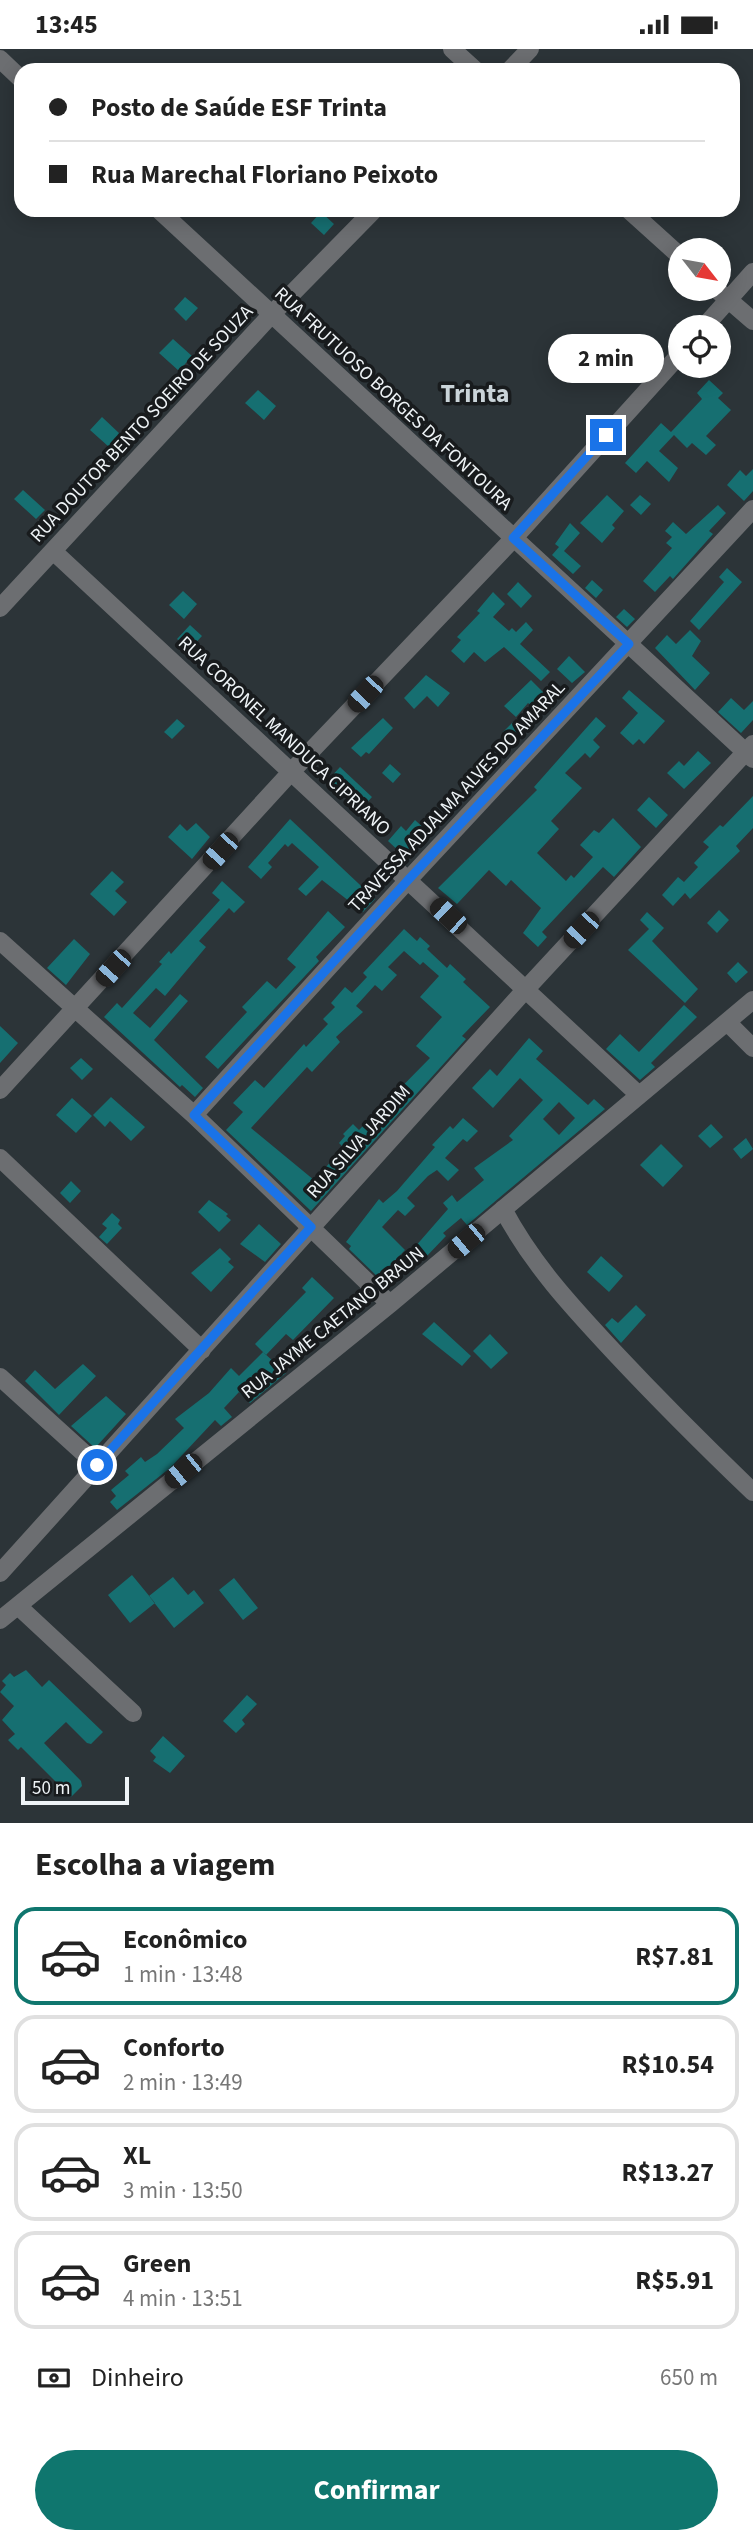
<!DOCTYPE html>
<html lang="pt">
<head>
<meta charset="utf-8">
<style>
	body { margin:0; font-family:"Source Sans 3",sans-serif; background:#f2f2f2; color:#222; height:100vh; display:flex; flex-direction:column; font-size:26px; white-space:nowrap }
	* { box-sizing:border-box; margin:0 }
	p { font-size:23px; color:#767676 }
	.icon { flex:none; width:38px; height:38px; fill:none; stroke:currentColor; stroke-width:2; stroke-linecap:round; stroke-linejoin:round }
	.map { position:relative; height:1774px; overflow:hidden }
	.panel { display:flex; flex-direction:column; background:#fff; flex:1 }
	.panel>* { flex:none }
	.top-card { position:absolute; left:14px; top:14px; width:726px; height:154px; border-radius:21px; box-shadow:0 4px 18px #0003; display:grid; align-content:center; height:154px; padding:0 35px; background:#fff }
	.needle { width:46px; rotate:121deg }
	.buttons { position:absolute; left:668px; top:189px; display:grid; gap:14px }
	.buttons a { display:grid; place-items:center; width:63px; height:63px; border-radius:50%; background:#fff; box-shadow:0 4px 18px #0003; font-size:35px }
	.scale { position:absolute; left:21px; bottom:18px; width:108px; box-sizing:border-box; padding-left:7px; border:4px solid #eff4f7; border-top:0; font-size:19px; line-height:24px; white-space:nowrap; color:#eff4f7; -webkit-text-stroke:5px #181b1d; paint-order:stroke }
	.end { position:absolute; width:32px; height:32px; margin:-16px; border:9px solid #1a73e8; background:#fff; box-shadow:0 0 0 4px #fff }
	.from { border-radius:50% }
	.bubble { position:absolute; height:49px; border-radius:24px; background:#fff; box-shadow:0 4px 18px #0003; font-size:23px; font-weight:700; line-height:49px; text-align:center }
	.car { position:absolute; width:21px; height:42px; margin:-21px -10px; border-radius:9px; box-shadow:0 0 5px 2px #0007; background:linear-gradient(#222 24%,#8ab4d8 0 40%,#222 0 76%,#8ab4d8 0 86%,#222 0) }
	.top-card b { display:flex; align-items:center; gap:24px; height:66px; font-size:26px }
	.top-card b+b { border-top:2px solid #e0e0e0 }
	.top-card i { width:18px; height:18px; background:#222 }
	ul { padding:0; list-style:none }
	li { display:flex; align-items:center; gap:21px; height:98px; margin:0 14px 10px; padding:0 21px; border:4px solid #e0e0e0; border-radius:21px }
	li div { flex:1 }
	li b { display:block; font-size:26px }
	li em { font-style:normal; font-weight:700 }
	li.current { border-color:#0f766e }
	li>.icon { width:63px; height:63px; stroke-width:1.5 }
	h2 { padding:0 35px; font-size:32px; line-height:84px }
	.pay { display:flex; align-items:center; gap:18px; height:77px; padding:0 35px; font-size:26px }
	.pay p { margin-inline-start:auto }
	.primary-button { display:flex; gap:14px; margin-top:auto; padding:14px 35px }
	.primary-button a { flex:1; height:80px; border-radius:42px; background:#0f766e; color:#fff; font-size:28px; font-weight:700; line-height:80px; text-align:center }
	.status { display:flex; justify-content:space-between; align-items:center; height:49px; padding:0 35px; background:#fff; direction:ltr }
	.status svg { height:19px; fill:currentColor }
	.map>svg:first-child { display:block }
</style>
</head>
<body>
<div class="status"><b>13:45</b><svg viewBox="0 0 49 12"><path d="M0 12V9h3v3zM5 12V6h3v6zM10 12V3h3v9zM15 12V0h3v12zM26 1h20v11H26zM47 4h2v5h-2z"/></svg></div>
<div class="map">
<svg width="753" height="1774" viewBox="0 0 753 1774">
	<rect width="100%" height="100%" fill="#2c3438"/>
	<!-- building -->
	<path fill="#166f71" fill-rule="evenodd" d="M321,163L334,175L324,186L311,174Z
		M185,248L198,259L186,272L174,260Z
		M173,290L192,307L179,322L159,304Z
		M709,331L723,344L718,349L731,361L706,387L716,396L706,406L692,394L687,399L674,386L659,402L678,419L669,433L647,412L636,424L625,414L661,374L671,383L702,350L697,344Z
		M258,341L276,357L264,371L245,354Z
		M102,368L120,385L109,398L90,381Z
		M753,420V442L744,452L727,436L740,421L746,427Z
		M23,441L45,461L36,470L14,450Z
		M607,446L624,462L612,476L615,479L602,494L580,474Z
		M640,446L651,455L641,466L630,456Z
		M718,456L726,464L709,482L713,485L673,530L670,527L655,543L643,532L672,499L666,494L672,488L665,482L673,473L686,485Z
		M570,474L580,484L564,502L581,517L573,525L552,506L559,498L555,495Z
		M727,519L742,533L699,581L690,572L724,533L719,528Z
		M592,531L603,541L596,549L585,539Z
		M518,533L532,547L521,559L507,545Z
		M183,542L197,555L184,570L169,556Z
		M493,543L505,555L493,568L509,582L512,579L516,583L526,573L533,581L520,595L550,623L541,632L504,598L485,613L474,603L464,614L451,602L461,591L457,588L480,564L477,562Z
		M624,560L635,570L627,578L616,568Z
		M190,576L202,587L189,601L177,590Z
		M690,581L701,592L692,607L710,624L695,641L655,599L667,586L676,595Z
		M569,607L585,623L572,634L557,620Z
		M426,626L450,644L438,658L427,647L414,660L404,649Z
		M531,631L545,645L533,658L528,654L516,668L504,657Z
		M629,641L665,672L644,695L639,690L633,696L620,684L638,664L622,649Z
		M731,649L744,661L753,652V671L741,684L718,663Z
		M596,668L606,677L593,691L600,698L590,709L585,704L565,724L582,739L551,772L559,780L537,804L566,832L571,826L574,829L593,808L580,796L594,781L599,784L613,769L641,798L614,828L603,818L542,883L547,888L538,898L523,884L541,859L511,831L506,837L489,821L457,855L438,839L537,741L534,738Z
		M383,669L393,679L369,705L366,703L361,708L351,699Z
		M177,670L185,677L172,690L164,683Z
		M515,671L524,680L513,692L503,683Z
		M698,702L711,714L684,740L667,724L679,712L684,717Z
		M390,715L401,725L393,734L382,724Z
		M340,718L372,748L361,760L329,730Z
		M753,747V779L736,797L740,802L690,850L685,844L673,857L662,846L678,828L684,833L698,818L694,814L709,798L703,793L720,776L723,778Z
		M649,748L668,766L656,779L637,761Z
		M290,770L375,850L363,863L322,831L306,847L298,840L319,818L292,794L288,798L285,795L268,814L272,818L261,830L248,818Z
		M415,771L427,782L404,807L388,792L401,777L406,782Z
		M196,774L210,788L192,810L168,788L180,775L187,782Z
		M112,822L124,833L115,842L127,853L114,867L90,845Z
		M222,832L245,853L234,864L229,859L199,892L206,898L165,947L156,939L133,964L150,979L180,945L188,952L154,991L203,1039L195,1048L182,1036L180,1038L104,968L117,954L122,959L162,915L159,913L169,902L171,905L220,851L212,844Z
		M719,861L729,871L717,884L707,874Z
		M328,862L345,878L316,908L319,912L218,1020L205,1008L247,963L242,958L267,932L276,940L296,918L287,910Z
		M647,863L664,879L652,892L698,940L685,954L628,901L649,880L640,871Z
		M404,880L417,892L420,888L430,897L427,900L431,904L447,919L450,915L466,930L463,933L490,958L462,987L466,990L311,1162L226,1081L243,1063L233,1054L255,1031L264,1039L304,995L306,998L328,975L323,970L335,958L331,954L345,938L352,944L367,928L363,924ZM404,902L420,916L423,913L439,927L420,948L442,968L416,997L430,1009L359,1081L353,1075L343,1085L345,1087L339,1094L342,1097L336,1107L314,1131L251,1079L307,1018L312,1023L340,993L336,988L363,963L356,957L375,936L382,942L397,926L388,918Z
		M74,890L90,905L66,936L47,919Z
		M738,913L748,923L736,934L727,924Z
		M684,956L697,968L651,1014L655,1018L640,1031L606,1000L620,985L639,1003Z
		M0,977L18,994L0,1014Z
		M529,989L543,1002L536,1010L588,1056L594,1050L605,1060L467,1176L461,1169L443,1184L446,1187L425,1209L414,1199L448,1160L443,1154L452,1146L457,1153L484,1131L474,1119L513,1091L509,1087L543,1051L520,1029L493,1059L472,1039L490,1020L497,1027ZM559,1053L575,1069L559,1086L543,1070Z
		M81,1009L93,1020L82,1031L70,1019Z
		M111,1048L145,1078L131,1092L110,1072L105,1078L93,1066Z
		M72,1049L92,1067L76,1084L56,1066Z
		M463,1069L478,1082L467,1093L463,1090L445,1109L459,1121L448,1132L437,1121L428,1127L407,1149L415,1157L405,1167L398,1161L382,1178L405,1201L385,1222L388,1225L382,1232L349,1200L351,1197L346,1193L379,1150L383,1154L397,1142L435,1098L432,1096L450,1077L453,1080Z
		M711,1075L723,1088L710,1099L698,1087Z
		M746,1089L753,1100L741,1110L733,1100Z
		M661,1095L683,1117L663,1138L640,1116Z
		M71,1132L81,1142L70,1154L60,1144Z
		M209,1151L228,1165L226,1167L231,1171L219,1183L198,1163Z
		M112,1164L120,1171L118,1175L122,1179L107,1195L99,1188L107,1179L102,1175Z
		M259,1175L281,1195L265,1213L240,1195Z
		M220,1199L231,1210L228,1213L234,1218L211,1243L191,1224Z
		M601,1207L623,1227L609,1243L587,1223Z
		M312,1228L334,1249L293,1291L286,1285L266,1306L255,1295L306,1243L302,1239Z
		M636,1256L646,1266L621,1294L605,1276L612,1269L618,1274Z
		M434,1273L471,1307L462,1317L422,1285Z
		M490,1285L508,1304L491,1320L473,1302Z
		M263,1303L286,1324L250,1354L239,1343L224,1359L232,1368L221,1377L215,1371L170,1419L117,1461L110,1453L116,1447L111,1441L129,1426L125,1422L141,1408L145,1413L157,1405L184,1379L175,1370L209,1344L231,1319L239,1327Z
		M83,1315L96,1327L59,1366L25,1332L35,1321L55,1340Z
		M106,1347L126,1365L95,1399L71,1377Z
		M132,1526L155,1554L130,1574L108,1546Z
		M173,1528L188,1546L194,1541L204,1554L174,1579L149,1547Z
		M234,1529L258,1559L243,1571L219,1541Z
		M26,1621L42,1638L49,1631L103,1683L91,1695L87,1694L66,1673L44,1694L81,1732L82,1737L71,1748L21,1698L18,1701L8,1691L15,1685L2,1671L14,1657L0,1643L6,1636L2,1632L10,1624L14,1628Z
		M247,1646L257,1655L242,1671L245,1675L236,1684L223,1672Z
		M163,1687L185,1707L170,1724L153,1712L156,1708L150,1702Z"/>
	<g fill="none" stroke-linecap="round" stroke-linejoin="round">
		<!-- minor -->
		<path stroke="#6c6e71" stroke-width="18" d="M452,0L475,21
			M0,10L21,30
			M510,21L530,0
			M159,161L753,710
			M629,161L681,208
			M716,240L753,272
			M704,278L753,223
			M53,502L639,1046
			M0,559L271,266L374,161
			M0,892L194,1066L390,1255
			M727,973L753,999
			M0,1041L291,723L513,490L681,304
			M194,1066L409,830L753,460
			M0,1109L202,1301
			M503,1160C532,1215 572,1258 614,1303C659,1351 705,1397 753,1443
			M0,1328L97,1416
			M0,1524L526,940L753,695
			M18,1557L133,1664
			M0,1571L390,1255L753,951"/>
	</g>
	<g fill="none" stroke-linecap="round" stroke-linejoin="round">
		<!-- route -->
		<path stroke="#1a73e8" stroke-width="9" d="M97,1416L311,1178L194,1066L409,830L629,595L513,489L606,386"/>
	</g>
	<g text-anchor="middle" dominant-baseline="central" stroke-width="7" stroke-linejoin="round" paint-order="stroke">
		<!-- street labels -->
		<g font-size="19" fill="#eff4f7" stroke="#181b1d">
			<text transform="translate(393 350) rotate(43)">RUA FRUTUOSO BORGES DA FONTOURA</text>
			<text transform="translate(142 375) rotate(-47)">RUA DOUTOR BENTO SOEIRO DE SOUZA</text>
			<text transform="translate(284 687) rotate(43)">RUA CORONEL MANDUCA CIPRIANO</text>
			<text transform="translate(457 748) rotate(-47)">TRAVESSA ADJALMA ALVES DO AMARAL</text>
			<text transform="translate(359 1093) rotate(-48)">RUA SILVA JARDIM</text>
			<text transform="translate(333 1274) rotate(-39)">RUA JAYME CAETANO BRAUN</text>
		</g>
		<!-- district labels -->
		<g font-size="26" font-weight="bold" fill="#cad4d9" stroke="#181b1d">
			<text x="475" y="344">Trinta</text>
		</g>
	</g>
</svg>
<div class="buttons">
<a><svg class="needle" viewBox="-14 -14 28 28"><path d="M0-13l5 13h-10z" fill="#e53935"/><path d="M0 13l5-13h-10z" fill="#767676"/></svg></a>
<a><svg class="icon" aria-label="locate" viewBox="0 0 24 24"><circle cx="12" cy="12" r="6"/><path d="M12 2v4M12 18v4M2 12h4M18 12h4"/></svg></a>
</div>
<div class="scale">50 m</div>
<i class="end from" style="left:97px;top:1416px"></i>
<i class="end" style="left:606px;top:386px"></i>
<div class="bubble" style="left:548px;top:285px;width:116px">2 min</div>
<i class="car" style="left:365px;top:645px;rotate:223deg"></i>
<i class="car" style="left:220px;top:802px;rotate:222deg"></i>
<i class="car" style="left:448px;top:867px;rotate:313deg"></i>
<i class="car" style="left:581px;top:881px;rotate:223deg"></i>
<i class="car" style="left:113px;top:919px;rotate:222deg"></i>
<i class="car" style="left:466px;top:1192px;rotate:230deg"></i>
<i class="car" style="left:183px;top:1422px;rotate:231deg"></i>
<div class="top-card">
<b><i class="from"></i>Posto de Saúde ESF Trinta</b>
<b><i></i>Rua Marechal Floriano Peixoto</b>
</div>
</div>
<section class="panel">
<h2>Escolha a viagem</h2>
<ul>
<li class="current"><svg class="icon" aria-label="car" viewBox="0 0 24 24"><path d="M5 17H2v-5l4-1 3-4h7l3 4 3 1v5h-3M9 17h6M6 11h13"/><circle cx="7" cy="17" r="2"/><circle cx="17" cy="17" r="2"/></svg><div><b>Econômico</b><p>1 min · 13:48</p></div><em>R$7.81</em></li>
<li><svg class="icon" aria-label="car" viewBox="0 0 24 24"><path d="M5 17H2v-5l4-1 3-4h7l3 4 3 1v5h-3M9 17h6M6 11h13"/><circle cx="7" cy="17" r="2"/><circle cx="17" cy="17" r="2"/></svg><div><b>Conforto</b><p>2 min · 13:49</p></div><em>R$10.54</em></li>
<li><svg class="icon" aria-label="car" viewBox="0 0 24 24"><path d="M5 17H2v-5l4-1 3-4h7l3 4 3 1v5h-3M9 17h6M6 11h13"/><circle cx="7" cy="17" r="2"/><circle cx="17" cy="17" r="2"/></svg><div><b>XL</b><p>3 min · 13:50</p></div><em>R$13.27</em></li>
<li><svg class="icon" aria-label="car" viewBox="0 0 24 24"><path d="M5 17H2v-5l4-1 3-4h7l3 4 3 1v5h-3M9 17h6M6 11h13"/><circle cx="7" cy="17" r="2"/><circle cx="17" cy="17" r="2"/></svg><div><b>Green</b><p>4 min · 13:51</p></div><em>R$5.91</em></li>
</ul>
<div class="pay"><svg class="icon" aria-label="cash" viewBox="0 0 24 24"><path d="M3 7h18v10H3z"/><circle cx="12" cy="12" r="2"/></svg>Dinheiro<p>650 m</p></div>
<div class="primary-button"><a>Confirmar</a></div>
</section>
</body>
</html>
